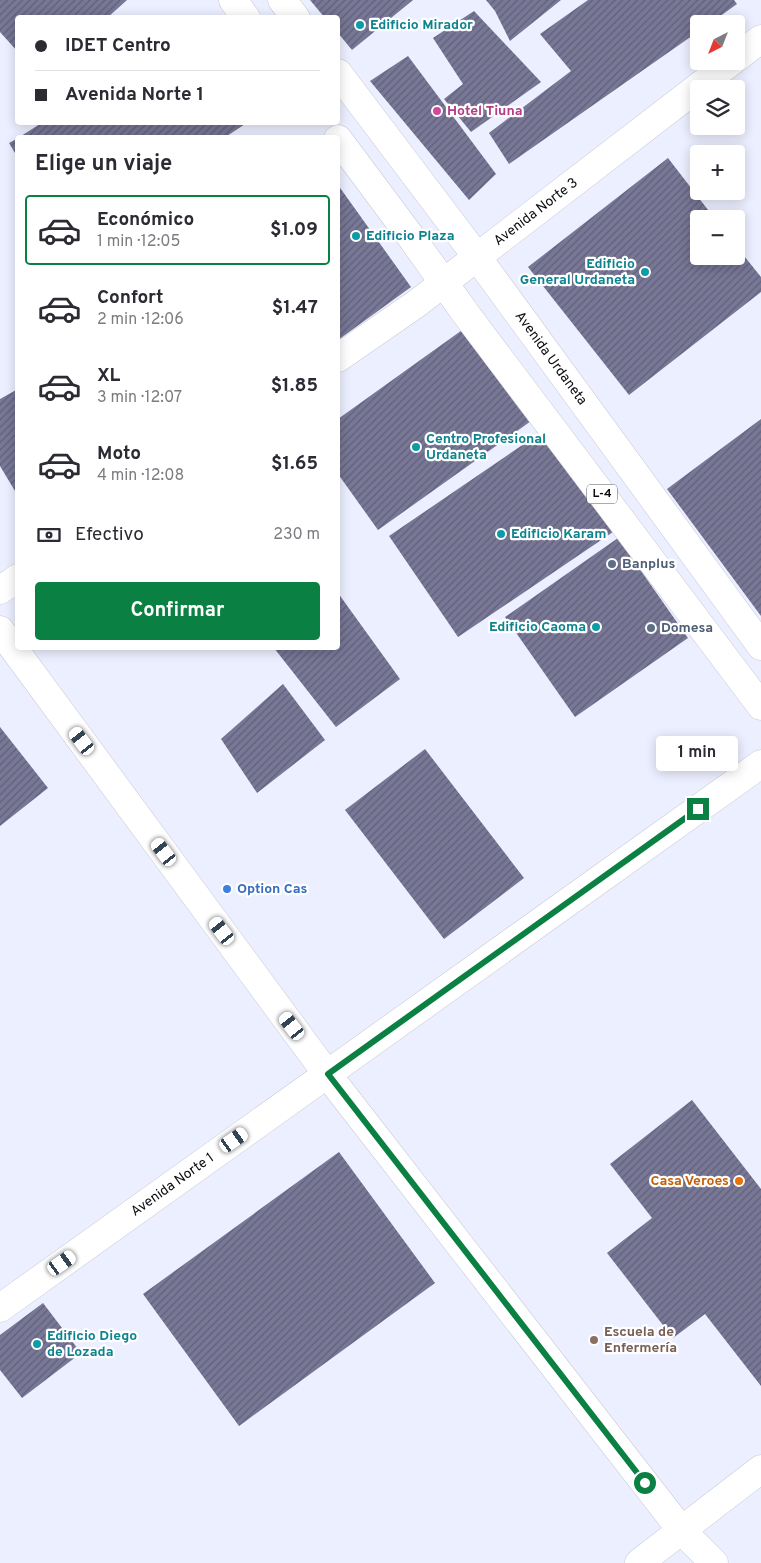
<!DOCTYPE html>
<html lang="es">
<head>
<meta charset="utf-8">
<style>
	body { margin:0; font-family:Overpass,sans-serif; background:#f7f7f7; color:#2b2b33; height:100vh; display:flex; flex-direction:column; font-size:19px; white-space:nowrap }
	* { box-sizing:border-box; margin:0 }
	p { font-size:16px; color:#7c7c81 }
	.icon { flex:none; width:28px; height:28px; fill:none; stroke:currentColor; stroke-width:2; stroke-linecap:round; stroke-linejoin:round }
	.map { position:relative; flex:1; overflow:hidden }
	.side { position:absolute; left:15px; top:135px; width:325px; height:515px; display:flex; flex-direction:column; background:#fff; border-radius:5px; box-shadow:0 2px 12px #0003 }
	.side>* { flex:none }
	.guide { position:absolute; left:15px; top:15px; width:325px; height:110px; border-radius:5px; box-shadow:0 2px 12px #0003; display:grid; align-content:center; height:110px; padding:0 20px; background:#fff }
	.needle { width:32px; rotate:222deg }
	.tools { position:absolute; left:690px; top:15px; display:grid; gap:10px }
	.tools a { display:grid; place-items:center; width:55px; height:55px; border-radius:5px; background:#fff; box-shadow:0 2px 12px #0003; font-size:25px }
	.end { position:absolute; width:22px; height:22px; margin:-11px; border:6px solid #0b8043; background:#fff; box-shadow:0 0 0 2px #fff }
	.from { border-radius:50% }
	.bubble { position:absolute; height:35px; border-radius:5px; background:#fff; box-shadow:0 2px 12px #0003; font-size:16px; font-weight:700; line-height:35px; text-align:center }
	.car { position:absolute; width:15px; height:30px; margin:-15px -8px; border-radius:6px; box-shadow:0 0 4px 1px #0007; background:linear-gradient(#fff 24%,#345 0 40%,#fff 0 76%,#345 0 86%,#fff 0) }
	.guide b { display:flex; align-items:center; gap:18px; height:48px; font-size:19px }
	.guide b+b { border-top:1px solid #e1e1e2 }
	.guide i { width:12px; height:12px; background:#2b2b33 }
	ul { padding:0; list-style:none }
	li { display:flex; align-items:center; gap:15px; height:70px; margin:0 10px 8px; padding:0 10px; border:2px solid transparent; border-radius:5px }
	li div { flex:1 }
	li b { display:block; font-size:19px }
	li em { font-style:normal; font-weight:700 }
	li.selected { border-color:#0b8043 }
	li>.icon { width:45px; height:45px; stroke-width:1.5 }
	h2 { padding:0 20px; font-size:22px; line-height:60px }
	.pay { display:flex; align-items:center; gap:12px; height:55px; padding:0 20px; font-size:19px }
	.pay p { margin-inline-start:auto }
	.cta { display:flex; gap:10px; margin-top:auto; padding:10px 20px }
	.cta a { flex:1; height:58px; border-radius:5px; background:#0b8043; color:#fff; font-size:20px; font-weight:700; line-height:58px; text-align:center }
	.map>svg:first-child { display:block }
</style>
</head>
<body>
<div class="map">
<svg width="761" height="1563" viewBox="0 0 761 1563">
	<defs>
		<pattern id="building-hatch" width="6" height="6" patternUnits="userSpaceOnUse" patternTransform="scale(1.25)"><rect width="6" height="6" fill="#787796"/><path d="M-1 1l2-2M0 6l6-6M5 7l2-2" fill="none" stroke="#616079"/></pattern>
	</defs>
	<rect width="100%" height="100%" fill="#fafafe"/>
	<!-- built -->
	<path fill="#ecefff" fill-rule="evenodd" d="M0,0H761V1563H0ZM18,18H338V122H18ZM699,24H736V61H699ZM699,89H736V126H699ZM18,138H338V648H18ZM699,154H736V191H699ZM699,219H736V256H699Z"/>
	<!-- building -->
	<path fill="url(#building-hatch)" d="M0,0H127L107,18H18V52L0,32Z
		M310,0H413L352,50L338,33V18H325Z
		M486,0H561L510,41L495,11Z
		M588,0H734L737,4L709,24H699V31L509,164L489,133L571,71L540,34Z
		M474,11L541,82L471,132L444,99L463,84L433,38Z
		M408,56L496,174L469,200L370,81Z
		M43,122H248L224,138H18Z
		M18,138V158L9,143Z
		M668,158L715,219H699V256H736V246L761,277V292L629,395L528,267Z
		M338,185L411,287L338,340Z
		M465,328L531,421L378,530L338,474V419Z
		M18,389V496L0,466V399Z
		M761,419V616L667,489Z
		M543,431L613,532L458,637L389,536Z
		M618,538L688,638L575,717L505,617Z
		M338,593L400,679L336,727L274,648H338Z
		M283,684L325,740L257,793L221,739Z
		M0,727L48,788L0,826Z
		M425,749L524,878L444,939L345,810Z
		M692,1100L761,1189V1386L705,1314L673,1338L607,1253L652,1218L610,1164Z
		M339,1152L435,1283L239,1426L143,1294Z
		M43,1303L81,1353L22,1398L0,1370V1335Z"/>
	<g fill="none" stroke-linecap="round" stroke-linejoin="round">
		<!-- street casing -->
		<g stroke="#c9cad2" stroke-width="29">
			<g id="street">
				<path d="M736,58L761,39"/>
				<path id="s1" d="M338,358L416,304L732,61"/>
				<path d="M0,590L18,578"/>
				<path d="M0,630L327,1074L682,1531L714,1563"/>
				<path id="s2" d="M0,1308L761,764"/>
				<path d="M639,1563L761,1469"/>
			</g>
		</g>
		<!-- primary casing -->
		<g stroke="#c9cad2" stroke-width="29">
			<g id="primary">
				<path d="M233,0L246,18"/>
				<path d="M282,0L296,18"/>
				<path id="s3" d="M338,73L477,257L761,646"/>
				<path d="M338,139L411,237L466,314L761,706"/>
			</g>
		</g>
		<!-- street -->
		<use href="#street" stroke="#fff" stroke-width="28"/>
		<!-- primary -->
		<use href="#primary" stroke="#fff" stroke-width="28"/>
	</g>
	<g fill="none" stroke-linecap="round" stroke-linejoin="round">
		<!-- route -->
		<path stroke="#0b8043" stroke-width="6" d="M645,1483L328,1074L698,809"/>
	</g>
	<!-- markers -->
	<g fill="#0f9aa8" stroke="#fff" stroke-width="2">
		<circle cx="360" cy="25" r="5"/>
		<circle cx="356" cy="236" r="5"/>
		<circle cx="645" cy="272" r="5"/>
		<circle cx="416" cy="447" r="5"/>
		<circle cx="501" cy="534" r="5"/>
		<circle cx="596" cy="627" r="5"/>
		<circle cx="37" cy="1344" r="5"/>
	</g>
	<circle fill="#d1479c" stroke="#fff" stroke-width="2" cx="437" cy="111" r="5"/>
	<g fill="#5c6f8a" stroke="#fff" stroke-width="2">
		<circle cx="612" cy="564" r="5"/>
		<circle cx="651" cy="628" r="5"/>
	</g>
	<circle fill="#3f7fe0" stroke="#fff" stroke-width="2" cx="227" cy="889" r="5"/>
	<circle fill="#e8710a" stroke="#fff" stroke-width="2" cx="739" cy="1181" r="5"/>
	<circle fill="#8d6e63" stroke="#fff" stroke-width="2" cx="594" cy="1340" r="5"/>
	<g text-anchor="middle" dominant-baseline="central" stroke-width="4.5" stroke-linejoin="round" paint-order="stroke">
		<!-- shield labels -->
		<rect fill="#fff" stroke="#555657" stroke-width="1" x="587" y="484.5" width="30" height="19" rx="4"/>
		<g font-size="12" font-weight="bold" fill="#0c0d0f">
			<text x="602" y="494">L-4</text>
		</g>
		<!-- culture labels -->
		<g font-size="14" font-weight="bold" fill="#0d838f" stroke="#fff" text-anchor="start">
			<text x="370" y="25">Edificio Mirador</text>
			<text x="366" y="236">Edificio Plaza</text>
			<text x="635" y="264" text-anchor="end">Edificio<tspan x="635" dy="16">General Urdaneta</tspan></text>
			<text x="426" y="439">Centro Profesional<tspan x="426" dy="16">Urdaneta</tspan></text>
			<text x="511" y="534">Edificio Karam</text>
			<text x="586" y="627" text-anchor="end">Edificio Caoma</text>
			<text x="47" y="1336">Edificio Diego<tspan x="47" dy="16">de Lozada</tspan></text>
		</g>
		<!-- hotel labels -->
		<g font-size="14" font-weight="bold" fill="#b23c85" stroke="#fff" text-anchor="start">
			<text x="447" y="111">Hotel Tiuna</text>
		</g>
		<!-- street labels -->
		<g font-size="14" fill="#0c0d0f" stroke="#fff">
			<text stroke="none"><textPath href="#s1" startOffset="246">Avenida Norte 3</textPath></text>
			<text stroke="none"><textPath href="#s3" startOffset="356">Avenida Urdaneta</textPath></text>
			<text stroke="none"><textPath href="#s2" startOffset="212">Avenida Norte 1</textPath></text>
		</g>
		<!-- service labels -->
		<g font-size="14" font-weight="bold" fill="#4e5e75" stroke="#fff" text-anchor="start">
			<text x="622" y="564">Banplus</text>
			<text x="661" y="628">Domesa</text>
		</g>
		<!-- shop labels -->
		<g font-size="14" font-weight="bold" fill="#366cbe" stroke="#fff" text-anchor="start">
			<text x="237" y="889">Option Cas</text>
		</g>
		<!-- food labels -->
		<g font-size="14" font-weight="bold" fill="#c56008" stroke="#fff" text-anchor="end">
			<text x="729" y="1181">Casa Veroes</text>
		</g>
		<!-- education labels -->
		<g font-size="14" font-weight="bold" fill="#785e54" stroke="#fff" text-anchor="start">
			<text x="604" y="1332">Escuela de<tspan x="604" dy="16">Enfermería</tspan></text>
		</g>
	</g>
</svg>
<div class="tools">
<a><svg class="needle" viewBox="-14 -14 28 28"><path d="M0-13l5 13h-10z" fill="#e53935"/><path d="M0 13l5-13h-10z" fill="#7c7c81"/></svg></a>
<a><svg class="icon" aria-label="layers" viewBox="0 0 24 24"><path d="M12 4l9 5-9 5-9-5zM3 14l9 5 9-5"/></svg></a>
<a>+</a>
<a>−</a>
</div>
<i class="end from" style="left:645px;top:1483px"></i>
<i class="end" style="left:698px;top:809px"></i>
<div class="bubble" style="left:656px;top:736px;width:82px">1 min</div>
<i class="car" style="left:82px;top:741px;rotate:323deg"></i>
<i class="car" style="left:164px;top:852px;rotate:323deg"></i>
<i class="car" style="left:222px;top:931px;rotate:323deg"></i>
<i class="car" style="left:292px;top:1026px;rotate:323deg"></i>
<i class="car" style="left:234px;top:1140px;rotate:55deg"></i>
<i class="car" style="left:62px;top:1263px;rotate:55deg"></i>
<div class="guide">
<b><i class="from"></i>IDET Centro</b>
<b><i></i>Avenida Norte 1</b>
</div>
<section class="side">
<h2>Elige un viaje</h2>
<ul>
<li class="selected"><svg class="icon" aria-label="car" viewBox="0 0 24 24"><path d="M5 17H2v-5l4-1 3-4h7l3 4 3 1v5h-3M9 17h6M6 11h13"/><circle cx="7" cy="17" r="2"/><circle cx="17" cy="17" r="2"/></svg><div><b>Económico</b><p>1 min · 12:05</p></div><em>$1.09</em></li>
<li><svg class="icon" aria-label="car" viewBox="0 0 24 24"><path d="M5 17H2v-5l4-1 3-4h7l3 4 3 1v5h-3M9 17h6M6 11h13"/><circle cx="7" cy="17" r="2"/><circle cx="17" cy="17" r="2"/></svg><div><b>Confort</b><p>2 min · 12:06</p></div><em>$1.47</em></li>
<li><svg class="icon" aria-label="car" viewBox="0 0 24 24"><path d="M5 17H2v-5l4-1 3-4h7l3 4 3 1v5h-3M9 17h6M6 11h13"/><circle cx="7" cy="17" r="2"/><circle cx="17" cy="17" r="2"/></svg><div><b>XL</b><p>3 min · 12:07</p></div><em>$1.85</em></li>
<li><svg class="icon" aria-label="car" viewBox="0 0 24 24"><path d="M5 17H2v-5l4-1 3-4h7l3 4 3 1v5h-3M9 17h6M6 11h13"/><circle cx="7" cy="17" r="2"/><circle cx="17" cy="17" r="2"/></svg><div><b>Moto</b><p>4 min · 12:08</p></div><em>$1.65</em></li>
</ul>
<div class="pay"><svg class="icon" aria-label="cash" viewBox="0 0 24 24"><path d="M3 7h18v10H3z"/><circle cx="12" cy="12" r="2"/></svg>Efectivo<p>230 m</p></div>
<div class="cta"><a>Confirmar</a></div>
</section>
</div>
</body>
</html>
